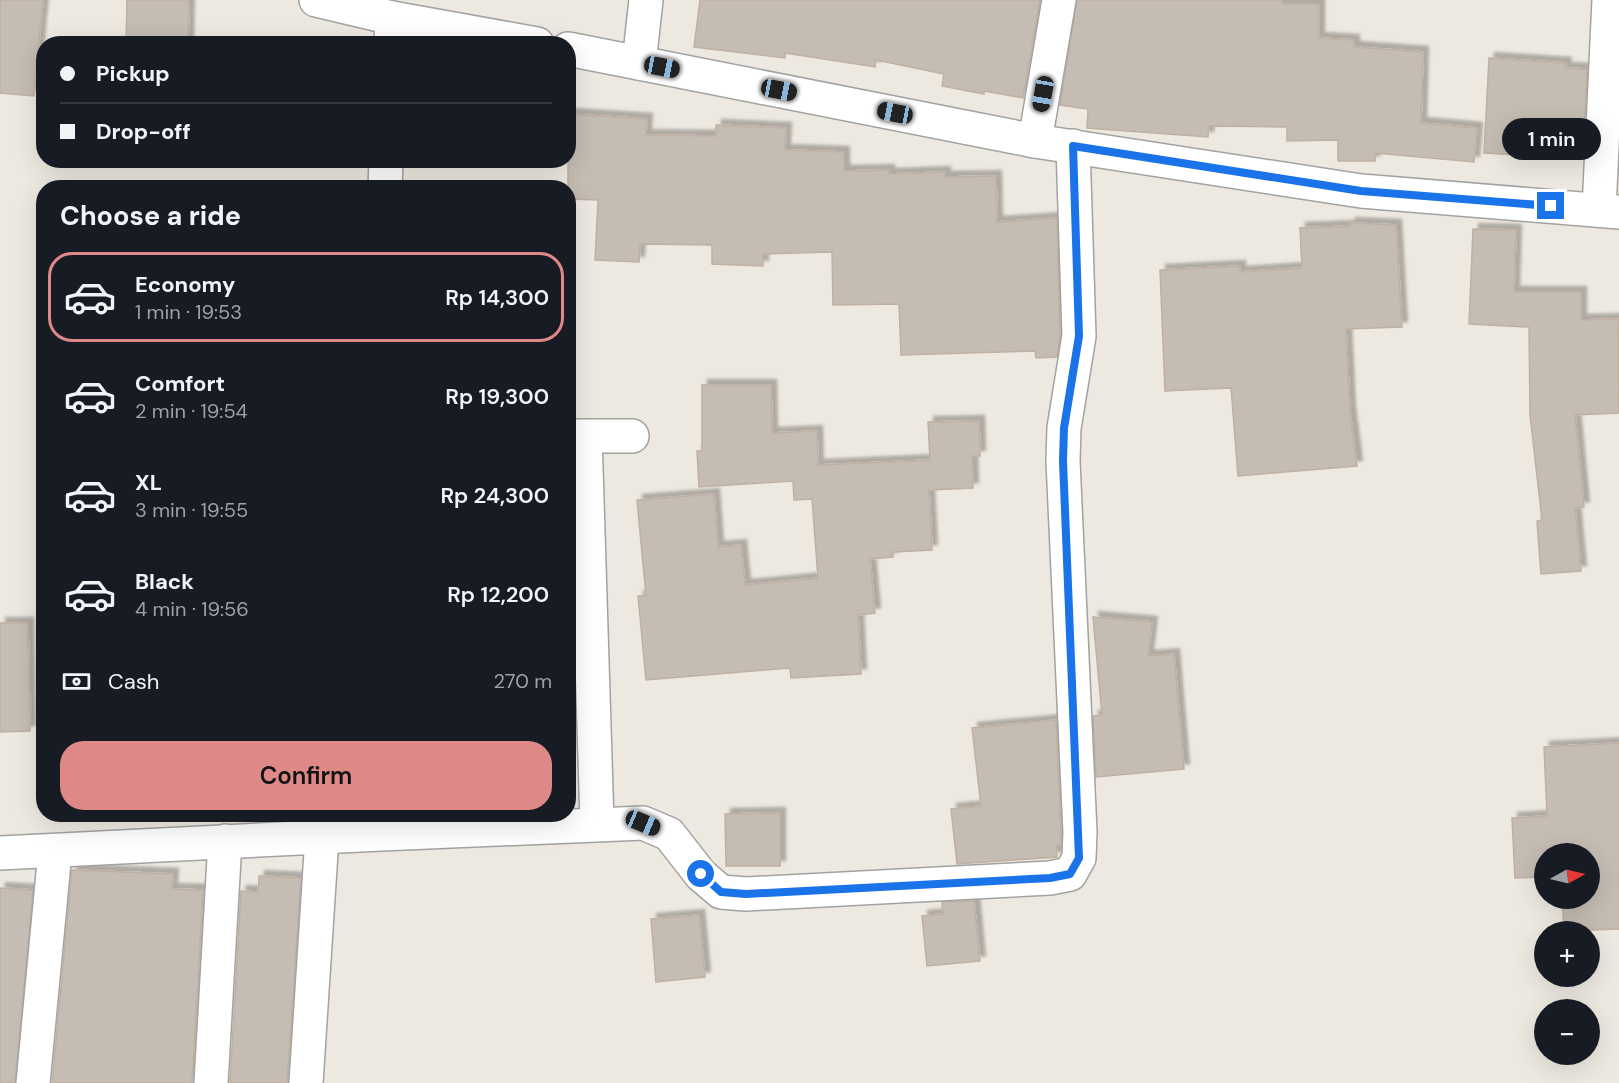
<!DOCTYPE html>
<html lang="en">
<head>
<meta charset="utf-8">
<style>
	body { margin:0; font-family:"DM Sans",sans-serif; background:#242831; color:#f1f3f6; height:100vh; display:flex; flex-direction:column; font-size:22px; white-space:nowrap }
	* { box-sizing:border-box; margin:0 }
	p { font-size:20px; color:#9ea1a6 }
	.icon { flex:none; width:33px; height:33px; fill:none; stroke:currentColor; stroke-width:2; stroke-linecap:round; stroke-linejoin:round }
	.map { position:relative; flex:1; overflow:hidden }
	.sheet { position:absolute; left:36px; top:180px; width:540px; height:642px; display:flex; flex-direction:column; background:#171b24; border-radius:24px; box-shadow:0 6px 24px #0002 }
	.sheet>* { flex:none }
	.banner { position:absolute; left:36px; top:36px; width:540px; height:132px; border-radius:24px; box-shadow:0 6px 24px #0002; display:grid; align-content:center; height:132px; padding:0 24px; background:#171b24 }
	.needle { width:39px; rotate:82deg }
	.buttons { position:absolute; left:1534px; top:843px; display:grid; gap:12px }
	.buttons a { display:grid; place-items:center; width:66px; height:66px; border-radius:50%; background:#171b24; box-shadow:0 6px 24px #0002; font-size:30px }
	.end { position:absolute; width:27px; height:27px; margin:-14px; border:8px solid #1a73e8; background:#fff; box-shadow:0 0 0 3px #fff }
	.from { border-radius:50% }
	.bubble { position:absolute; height:42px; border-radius:21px; background:#171b24; box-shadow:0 6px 24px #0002; font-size:20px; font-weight:600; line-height:42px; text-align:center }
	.car { position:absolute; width:18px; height:36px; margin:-18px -9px; border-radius:8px; box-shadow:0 0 4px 2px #0007; background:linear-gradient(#222 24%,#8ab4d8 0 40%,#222 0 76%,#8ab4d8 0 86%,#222 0) }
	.banner b { display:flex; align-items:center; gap:21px; height:57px; font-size:22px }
	.banner b+b { border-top:2px solid #363941 }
	.banner i { width:15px; height:15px; background:#f1f3f6 }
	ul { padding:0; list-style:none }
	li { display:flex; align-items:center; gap:18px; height:90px; margin:0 12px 9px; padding:0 12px; border:3px solid transparent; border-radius:24px }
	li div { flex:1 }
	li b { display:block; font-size:22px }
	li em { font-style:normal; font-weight:600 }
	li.current { border-color:#de8987 }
	li>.icon { width:54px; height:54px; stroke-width:1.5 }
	h2 { padding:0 24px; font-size:27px; line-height:72px }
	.pay { display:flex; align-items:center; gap:15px; height:66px; padding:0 24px; font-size:22px }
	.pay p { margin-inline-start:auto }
	.cta { display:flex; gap:12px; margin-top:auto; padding:12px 24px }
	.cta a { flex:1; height:69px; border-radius:24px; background:#de8987; color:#111; font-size:24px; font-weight:600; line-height:69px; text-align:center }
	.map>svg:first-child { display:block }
</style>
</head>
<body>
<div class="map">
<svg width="1619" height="1083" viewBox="0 0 1619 1083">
	<defs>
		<filter id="shadow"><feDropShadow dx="5.5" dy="-5.5" stdDeviation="1.5" flood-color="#0004"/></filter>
	</defs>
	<rect width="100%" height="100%" fill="#eee9e0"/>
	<!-- building -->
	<path fill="#c5bcb3" stroke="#c0b0a1" stroke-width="1.5" filter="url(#shadow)" d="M0,0H43L34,96L0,93Z
		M127,0H189L188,44H126Z
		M700,0H1040L1023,98L984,91V94L942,86L944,74L876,60L875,67L785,53V58L694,47Z
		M1077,0H1282V4H1319V38L1354,40V47L1423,52L1421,123L1477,128L1474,162L1375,153V161H1338V140L1287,141V127L1209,126L1208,137L1087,128L1088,109L1060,105Z
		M1489,58L1566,63L1565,68L1587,69L1583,159L1484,153Z
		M568,114L647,119L646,135L716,136V125L786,128L785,150L844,152V171L889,170V174L945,172V177L996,176L997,222L1057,218L1060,335L1057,357L1036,358L1035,351L901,355L899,304L833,305L832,252L763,254V266L712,264V245L640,244L639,262L595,260L598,200L568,199Z
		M1350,223L1396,225L1402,327L1346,329L1350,412L1357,466L1238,476L1231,388L1165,391L1160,270L1240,266V272L1302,268L1300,228L1350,226Z
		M1473,229L1516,230L1514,292H1581V320L1618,319L1619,413L1575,415L1584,507L1575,508L1581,571L1541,574L1537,521L1542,520L1530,415L1529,327L1469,324Z
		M702,385H771L772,433L817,431L818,465L930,460L928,422L979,421L980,456H972L973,488L929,490L932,550L893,552V557L870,559L875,613L858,615L861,674L791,678L790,668L646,680L638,596H646L637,500L714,494L718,547L741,545L745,585L818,578L812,499L794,500L793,481L699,487L697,451H702Z
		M1093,617L1152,622L1148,656L1174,654L1184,769L1096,777L1093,716L1102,715Z
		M0,623H28L30,731L0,732Z
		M1056,720L1061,832V844L1056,845L1057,857L957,864L951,809L981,806L972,728Z
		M1619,743V929L1564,931L1562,898H1590V854H1545V877L1515,878L1512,818L1547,816L1544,747Z
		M780,813V866H726L725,814Z
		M72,870L173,874L172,889L203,890L192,1083H52Z
		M259,876L301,878L287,1083H230L241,891L258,892Z
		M0,888L33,890L15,1083H0Z
		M974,901L980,961L927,966L922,916L943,914L942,902Z
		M699,915L705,977L656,982L651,919Z"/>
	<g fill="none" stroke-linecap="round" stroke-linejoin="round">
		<!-- minor casing -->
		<g stroke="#a2a2a2" stroke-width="36">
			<path id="minor" d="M391,44L392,18
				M639,63L646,0
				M1035,141L1059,0
				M385,188L386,160
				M1599,210L1609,0
				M568,436H632
				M585,436L597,823
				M381,834L643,823L669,834L701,875L721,892L746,894L1050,878L1070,874L1079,858L1080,832L1063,461L1064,428L1079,336L1073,146
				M0,853L381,834L380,814
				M33,1083L55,852
				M211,1083L225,841
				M306,1083L322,837"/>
		</g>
		<!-- tertiary casing -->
		<g stroke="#a2a2a2" stroke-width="36">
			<path id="tertiary" d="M316,0L392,18L537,44
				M568,49L1035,141L1361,191L1619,212"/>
		</g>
		<!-- minor -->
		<use href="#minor" stroke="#fff" stroke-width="33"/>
		<!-- tertiary -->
		<use href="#tertiary" stroke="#fff" stroke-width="33"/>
	</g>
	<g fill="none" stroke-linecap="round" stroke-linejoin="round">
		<!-- route -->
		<path stroke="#1a73e8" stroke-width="8" d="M701,874L721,892L746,894L1050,878L1070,874L1079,858L1063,461L1064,428L1079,336L1073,146L1361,191L1551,206"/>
	</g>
</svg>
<div class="buttons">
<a><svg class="needle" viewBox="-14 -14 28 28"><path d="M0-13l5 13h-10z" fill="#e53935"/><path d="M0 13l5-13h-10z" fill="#9ea1a6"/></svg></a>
<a>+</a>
<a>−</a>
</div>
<i class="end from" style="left:701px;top:874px"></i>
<i class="end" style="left:1551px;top:206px"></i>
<div class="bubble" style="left:1502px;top:118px;width:99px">1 min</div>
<i class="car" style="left:662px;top:67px;rotate:101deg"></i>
<i class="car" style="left:779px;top:90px;rotate:101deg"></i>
<i class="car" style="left:1043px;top:94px;rotate:190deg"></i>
<i class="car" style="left:895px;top:113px;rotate:281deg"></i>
<i class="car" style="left:643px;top:823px;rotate:113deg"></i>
<div class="banner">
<b><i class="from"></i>Pickup</b>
<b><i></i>Drop-off</b>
</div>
<section class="sheet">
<h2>Choose a ride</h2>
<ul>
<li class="current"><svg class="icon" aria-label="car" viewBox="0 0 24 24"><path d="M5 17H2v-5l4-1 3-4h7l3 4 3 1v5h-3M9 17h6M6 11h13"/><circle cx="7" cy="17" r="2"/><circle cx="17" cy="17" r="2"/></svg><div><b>Economy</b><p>1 min · 19:53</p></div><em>Rp 14,300</em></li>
<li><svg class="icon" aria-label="car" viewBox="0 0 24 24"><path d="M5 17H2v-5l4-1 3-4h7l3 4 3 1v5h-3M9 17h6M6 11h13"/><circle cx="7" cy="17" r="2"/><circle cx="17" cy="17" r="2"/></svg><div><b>Comfort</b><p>2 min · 19:54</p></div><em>Rp 19,300</em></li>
<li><svg class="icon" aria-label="car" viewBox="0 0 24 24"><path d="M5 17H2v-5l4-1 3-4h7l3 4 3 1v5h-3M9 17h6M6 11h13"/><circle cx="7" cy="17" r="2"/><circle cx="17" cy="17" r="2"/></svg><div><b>XL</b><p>3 min · 19:55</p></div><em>Rp 24,300</em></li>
<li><svg class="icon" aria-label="car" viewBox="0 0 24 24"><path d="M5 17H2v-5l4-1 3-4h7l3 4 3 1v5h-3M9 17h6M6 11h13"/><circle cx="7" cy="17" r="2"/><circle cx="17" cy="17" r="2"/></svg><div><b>Black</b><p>4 min · 19:56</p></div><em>Rp 12,200</em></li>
</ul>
<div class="pay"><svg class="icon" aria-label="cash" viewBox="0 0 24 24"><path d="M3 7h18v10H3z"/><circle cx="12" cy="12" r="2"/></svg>Cash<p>270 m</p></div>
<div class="cta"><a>Confirm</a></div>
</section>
</div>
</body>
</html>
